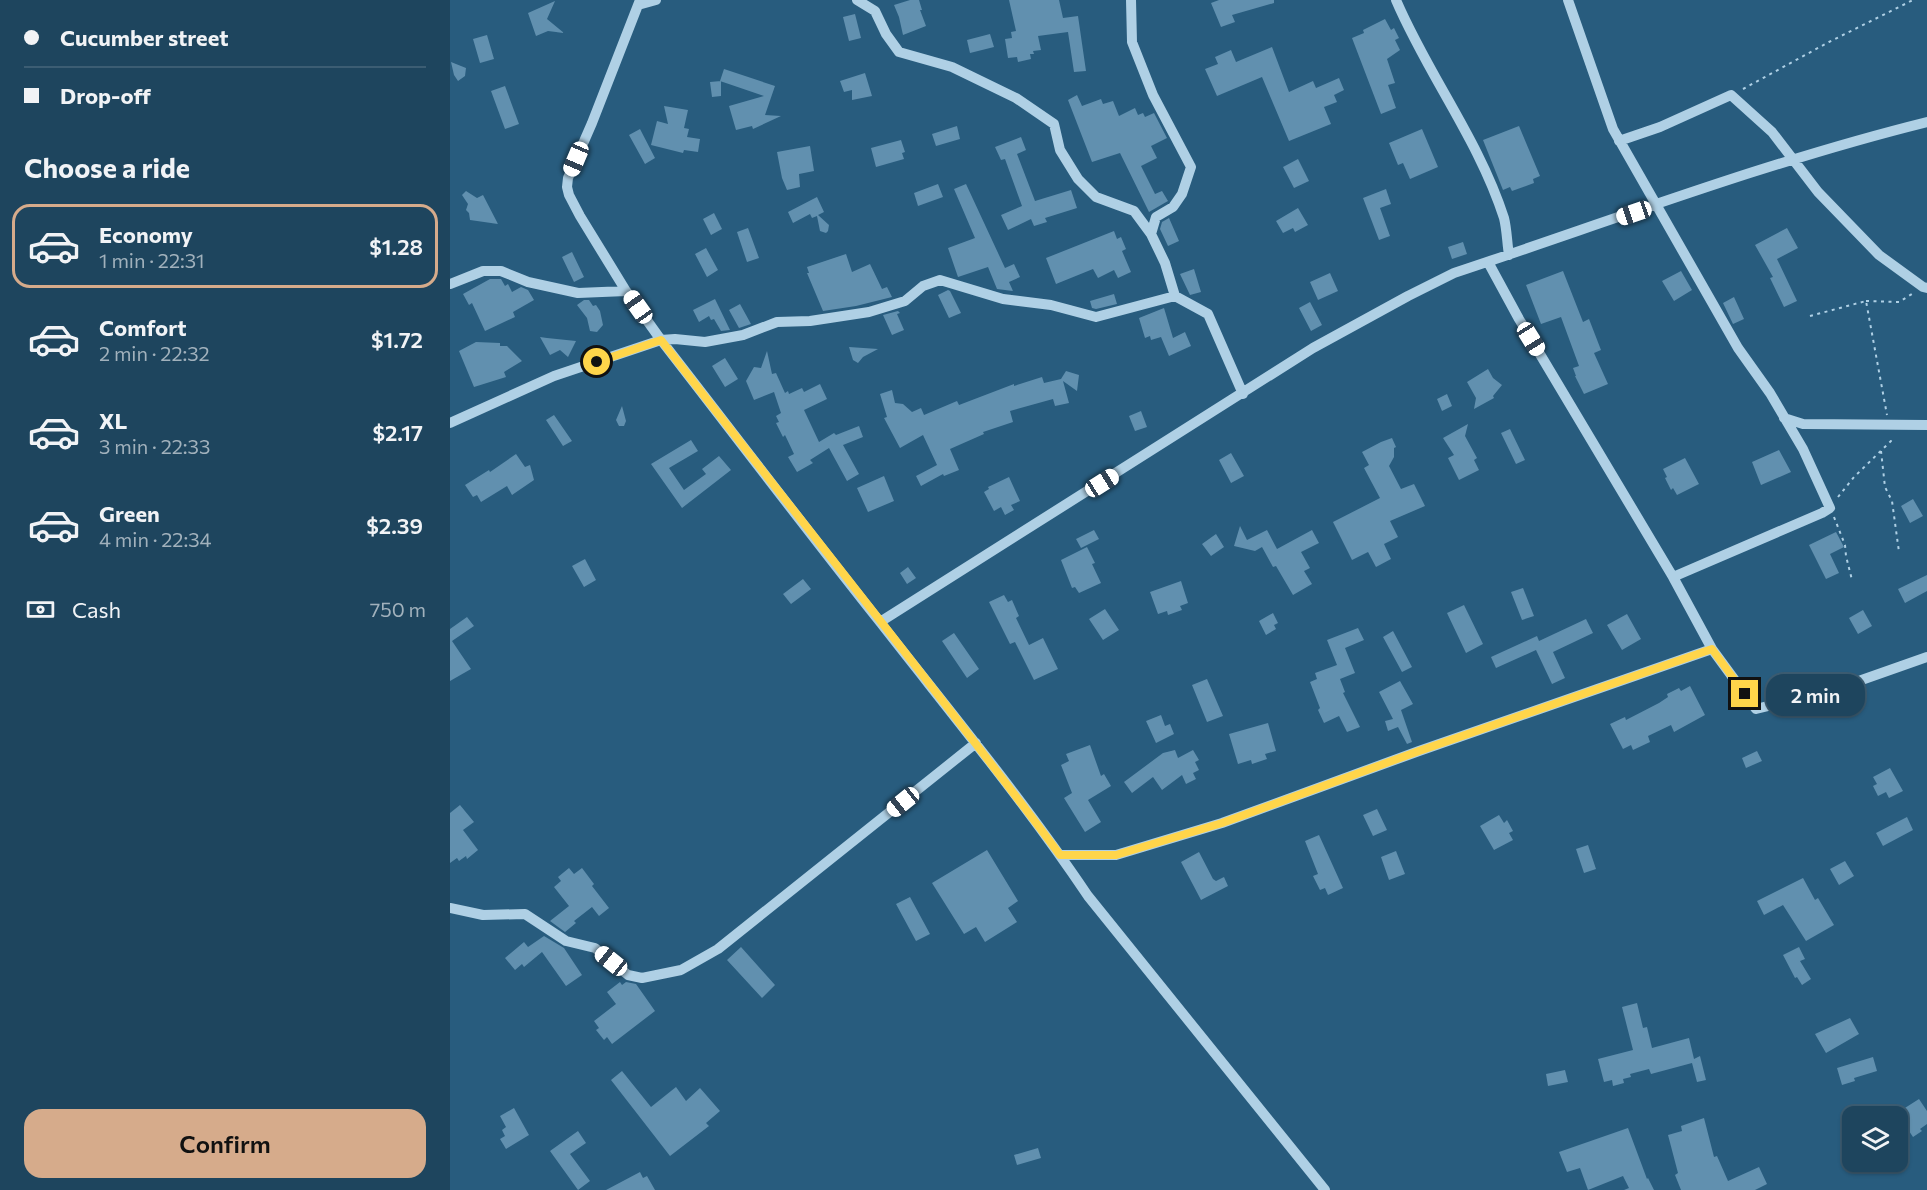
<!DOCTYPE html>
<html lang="en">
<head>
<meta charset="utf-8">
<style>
	body { margin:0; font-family:Commissioner,sans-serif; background:#264c64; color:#f1f3f6; height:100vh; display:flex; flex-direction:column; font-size:22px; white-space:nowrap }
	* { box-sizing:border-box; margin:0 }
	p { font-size:20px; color:#a1b1bc }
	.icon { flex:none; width:33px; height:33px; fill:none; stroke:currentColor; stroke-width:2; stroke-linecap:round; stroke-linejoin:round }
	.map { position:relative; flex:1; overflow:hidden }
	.sheet { display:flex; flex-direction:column; background:#1e455e; width:450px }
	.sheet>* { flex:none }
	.banner { display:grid; align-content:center; height:132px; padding:0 24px; background:#1e455e }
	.tools { position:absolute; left:1392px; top:1106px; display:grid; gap:12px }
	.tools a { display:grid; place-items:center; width:66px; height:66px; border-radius:12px; background:#1e455e; box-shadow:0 2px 4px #0004,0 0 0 2px #3c5d73; font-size:30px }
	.end { position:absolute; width:27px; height:27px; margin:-14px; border:8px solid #ffd54a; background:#111; box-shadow:0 0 0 3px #111 }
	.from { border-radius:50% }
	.bubble { position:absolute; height:42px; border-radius:18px; background:#1e455e; box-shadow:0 2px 4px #0004,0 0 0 2px #3c5d73; font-size:20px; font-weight:600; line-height:42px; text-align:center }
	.car { position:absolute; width:18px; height:36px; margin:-18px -9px; border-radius:8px; box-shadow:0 0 4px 2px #0007; background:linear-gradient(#fff 24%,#345 0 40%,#fff 0 76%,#345 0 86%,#fff 0) }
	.banner b { display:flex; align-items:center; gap:21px; height:57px; font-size:22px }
	.banner b+b { border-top:2px solid #3c5d73 }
	.banner i { width:15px; height:15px; background:#f1f3f6 }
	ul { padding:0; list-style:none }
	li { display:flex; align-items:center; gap:18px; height:84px; margin:0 12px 9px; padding:0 12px; border:3px solid transparent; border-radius:18px }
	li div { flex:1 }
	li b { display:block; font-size:22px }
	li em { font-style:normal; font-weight:600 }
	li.selected { border-color:#d6ab8b }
	li>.icon { width:54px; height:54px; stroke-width:1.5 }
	h2 { padding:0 24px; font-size:27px; line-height:72px }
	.pay { display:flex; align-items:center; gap:15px; height:66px; padding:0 24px; font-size:22px }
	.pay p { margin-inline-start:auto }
	.primary-button { display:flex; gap:12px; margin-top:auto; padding:12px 24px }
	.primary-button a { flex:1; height:69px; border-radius:18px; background:#d6ab8b; color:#111; font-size:24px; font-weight:600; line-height:69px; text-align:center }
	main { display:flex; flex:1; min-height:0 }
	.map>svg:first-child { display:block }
</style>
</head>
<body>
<main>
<section class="sheet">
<div class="banner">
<b><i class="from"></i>Cucumber street</b>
<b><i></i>Drop-off</b>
</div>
<h2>Choose a ride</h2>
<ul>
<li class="selected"><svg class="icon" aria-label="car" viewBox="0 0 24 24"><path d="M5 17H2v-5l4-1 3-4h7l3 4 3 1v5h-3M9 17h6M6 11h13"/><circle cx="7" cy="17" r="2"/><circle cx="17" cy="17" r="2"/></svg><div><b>Economy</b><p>1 min · 22:31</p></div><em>$1.28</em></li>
<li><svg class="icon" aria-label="car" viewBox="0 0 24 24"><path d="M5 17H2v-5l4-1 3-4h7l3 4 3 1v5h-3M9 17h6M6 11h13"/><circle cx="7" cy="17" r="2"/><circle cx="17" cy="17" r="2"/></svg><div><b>Comfort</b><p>2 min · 22:32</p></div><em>$1.72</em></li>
<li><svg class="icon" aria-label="car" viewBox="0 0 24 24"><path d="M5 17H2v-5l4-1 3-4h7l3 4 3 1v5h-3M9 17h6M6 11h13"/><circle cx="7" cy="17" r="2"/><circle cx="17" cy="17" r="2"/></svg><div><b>XL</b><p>3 min · 22:33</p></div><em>$2.17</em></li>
<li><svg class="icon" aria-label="car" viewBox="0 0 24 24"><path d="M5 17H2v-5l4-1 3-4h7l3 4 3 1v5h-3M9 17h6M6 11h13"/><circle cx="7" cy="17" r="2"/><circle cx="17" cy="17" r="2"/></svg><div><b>Green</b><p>4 min · 22:34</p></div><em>$2.39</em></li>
</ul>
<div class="pay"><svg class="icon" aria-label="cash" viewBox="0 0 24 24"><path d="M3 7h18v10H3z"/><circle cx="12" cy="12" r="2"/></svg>Cash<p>750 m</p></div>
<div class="primary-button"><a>Confirm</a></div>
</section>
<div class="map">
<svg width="1477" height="1190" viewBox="0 0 1477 1190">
	<rect width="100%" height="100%" fill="#285c7e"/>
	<!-- building -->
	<path fill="#6190af" d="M460,0H469L472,10H470L476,26L453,35L449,17L444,5Z
		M559,0H609L613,18L628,16L636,71L624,72L618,32L588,36L591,50L583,51L584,54H580L581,59L568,62L567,57L558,58L555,39L562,38L561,32L566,31Z
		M769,0H824V3L782,15L785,22L771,27L761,3Z
		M105,1L97,19L114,33L98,31L86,36L78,13Z
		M405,14L411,38L399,41L393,17Z
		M935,19L941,30L944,28L949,38L945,40L950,50L937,59L945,83L938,85L946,108L931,114L902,38L914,33L913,30Z
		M540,34L544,47L520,53L517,40Z
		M37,35L44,59L30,63L23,39Z
		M822,47L839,92L863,81L866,88L889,78L894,90L884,95L887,102L874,107L881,124L839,141L812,77L767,96L755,69L768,64L765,57L781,50L786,62Z
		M1,62L16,68L15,76L8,81L4,75Z
		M274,69L325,86L315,115L331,116L303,129L302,126L286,130L279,106L314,96L270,81Z
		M415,73L422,96L402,100V90L394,92L390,81Z
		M271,81V96L262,97L260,82Z
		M55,86L69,124L55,129L41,91Z
		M627,95L632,106L651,99L653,104L663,101L669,116L685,108L688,115L693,113L695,117L704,113L717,138L701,146L707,158L691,166L705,194L712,191L718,201L699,212L670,153L642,162L618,100Z
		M214,106L238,110L234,128L239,129L237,137L250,139L248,152L234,150L233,153L201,145L207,121L218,124Z
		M507,126L510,139L486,146L482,134Z
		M1069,126L1090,176L1083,179L1084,183L1062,191L1060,187L1053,190L1033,140Z
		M190,129L205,158L195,164L179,135Z
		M972,129L988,167L960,179L953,163L948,165L939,143Z
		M571,137L576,150L567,154L585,201L621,190L627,208L595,218L597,222L584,226L581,219L558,230L551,215L572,206L555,159L551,160L545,147Z
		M451,140L455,152L452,153L454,159L426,167L421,148Z
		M360,146L364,171L349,174L350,187L337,190L332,178L327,152Z
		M848,159L859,181L844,188L833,167Z
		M488,184L493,197L468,206L464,193Z
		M516,184L555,268L564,264L570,277L559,282L563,291L547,289L538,267L508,277L498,248L525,238L504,189Z
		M936,189L941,204L930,208L940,236L929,240L913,198Z
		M16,191L27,198L33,195L48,224L20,220L19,213L16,210L18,204L12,195Z
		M367,197L374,212L368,215L379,225L378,231L376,233L370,231L367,216L362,218L360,214L343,223L338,212Z
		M848,208L858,225L845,232L843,228L833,233L826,221Z
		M264,213L272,229L261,235L253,219Z
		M719,218L729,241L718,246L710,229L712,222Z
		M298,228L309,258L297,262L287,232Z
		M1337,228L1348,248L1327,259L1347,301L1334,307L1320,278L1323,277L1305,245Z
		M664,231L667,239L671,237L676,249L672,251L681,272L668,278L664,270L648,278L643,269L606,284L596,258Z
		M1013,242L1017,254L1002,259L998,247Z
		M256,248L268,270L257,277L245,254Z
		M122,252L134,277L124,282L112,257Z
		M396,254L402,272L420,264L432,289L437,287L442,297L406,306L373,311L357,273H359L357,267Z
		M744,269L751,292L740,295L730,274Z
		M1113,271L1133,322L1139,319L1151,350L1144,353L1158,384L1134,394L1125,376H1126L1123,368L1129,366L1111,317L1091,324L1076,285Z
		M1231,271L1242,290L1224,301L1212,281Z
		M880,273L888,291L868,300L860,282Z
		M40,279H51L55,286L58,284L62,292L71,287L78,290L84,300L63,312L65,317L35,331L22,303L19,305L13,294Z
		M498,290L500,291L511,313L499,318L488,295Z
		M664,294L667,304L646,309L642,308L640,301Z
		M1284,297L1294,319L1283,324L1273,303Z
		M265,299L280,330L271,331L264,319L261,320L259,316L249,322L243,310Z
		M134,300H139L143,306L146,305L150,311L153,325L147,332L140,331L137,318L127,305Z
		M860,302L872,325L861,331L849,308Z
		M290,304L301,324L289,328L279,310Z
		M714,308L723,338L735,332L741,346L719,356L711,337L701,340L700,336L695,338L689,318Z
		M448,311L450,313L447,314L454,330L442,335L433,315Z
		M90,337L97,338L126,341L118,357L110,350L100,355Z
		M26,342L50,343V346H57L72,361L54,372L56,377L24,387L9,351Z
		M399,347L428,349L413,357L408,363L403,360Z
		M317,351L322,374L326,373L335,393L338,391L339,394L352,388L354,392L370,384L377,399L354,410L369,442L384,433L386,435L409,426L413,437L393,445L409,474L397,481L379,448L360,460L363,463L347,472L338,457L344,454L335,435L333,437L326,423L329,422L326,416L331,413L324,392L304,400L296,381L304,367L311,368Z
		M275,358L288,379L275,387L262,366Z
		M1038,369L1043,378L1052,385L1043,396L1044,398L1024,409L1026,398L1017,382Z
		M616,371L629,375L627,391L613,381L619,403L605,406L603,399L560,411L563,422L533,432L534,434L500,449L509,470L494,476L493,474L471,486L466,476L487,465L473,435L450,448L434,418L437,417L430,394L442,390L445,403L453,404L462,412L471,408L474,415L507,401L509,405L564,384V386L592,377L594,383L611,379Z
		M997,394L1002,406L992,411L987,399Z
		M172,406L176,421L174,426H169L166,420Z
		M691,411L697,427L685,431L679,416Z
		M104,415L122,441L113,446L96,420Z
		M1018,424L1015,436L1027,458L1024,460L1029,470L1009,480L998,458L1004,455L993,438Z
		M1060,429L1075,460L1066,464L1051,433Z
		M942,438L946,447L944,448V457L939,466L951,489L964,484L975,506L940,521L948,537L934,544L941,559L926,567L918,552L902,560L883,522L930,498L914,468L919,465L912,452L931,442Z
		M241,440L248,451L219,468L234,490L256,474L252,469L269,456L281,470L232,508L201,464Z
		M1329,450L1341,472L1311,485L1302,462Z
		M781,453L794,476L781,483L769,460Z
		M66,454L75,467L80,465L84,480L62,495L57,486L31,502L27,495L23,497L15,485L39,470L40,472Z
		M1235,458L1249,484L1227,495L1223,488L1221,490L1215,478L1217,477L1213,469Z
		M434,476L444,501L418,512L407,488Z
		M559,477L570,501L561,505L564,510L555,515L551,507L544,511L534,492L539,489L538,487Z
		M1463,499L1473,516L1460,523L1451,506Z
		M790,526L797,540L817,530L827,549L862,530L869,543L851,552L860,568L854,571L862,584L843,595L826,566L823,567L812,547L805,551L784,546Z
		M644,530L649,539L631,548L626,539Z
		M1386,532L1394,547L1380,554L1389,573L1376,579L1359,545Z
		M766,534L774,547L761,556L752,544Z
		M637,547L645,563L642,564L651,583L629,593L625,587L622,588L611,560Z
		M135,559L146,580L134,587L122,566Z
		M458,567L466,578L457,584L450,573Z
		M1477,575V591L1455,603L1448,589Z
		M353,579L361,589L341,604L333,594Z
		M731,581L738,603L730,606L732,610L718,615L717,611L708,614L700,592Z
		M1073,588L1084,616L1072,620L1061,592Z
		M554,595L558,602L562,600L569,616L566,618L579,645L593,638L608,669L584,680L565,642L560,644L539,602Z
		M1014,605L1033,644L1016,653L997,613Z
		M655,609L669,630L653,640L639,619Z
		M1413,610L1422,626L1408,634L1399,618Z
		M823,613L828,623L824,625L826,629L816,635L809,621Z
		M1177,614L1191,639L1172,650L1157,625Z
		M17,617L24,626L2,641L21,669L0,681V629Z
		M1136,619L1143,633L1103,652L1115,678L1102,684L1086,650L1046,668L1041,657L1087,636L1089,641Z
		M908,628L914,640L895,648L905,673L890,679L895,692L893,693L910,727L897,732L889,716L874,723L868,710L870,708L860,682L867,679L865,673L887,665L877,640Z
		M943,631L962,667L952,672L933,637Z
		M504,633L529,669L517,678L492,641Z
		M757,679L773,716L757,722L742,685Z
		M950,681L963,704L951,710L962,742L957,744L948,727L938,731L935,721L943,719L929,692Z
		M1240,686L1255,715L1224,732L1221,725L1198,736L1200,742L1183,750L1181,745L1173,749L1160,724L1175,717L1176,720L1209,703L1218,697L1217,694L1229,688L1231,691Z
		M711,715L715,726L720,724L724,734L706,743L696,721Z
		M818,723L826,751L815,754L817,759L802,764L801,760L788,764L779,734Z
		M640,745L651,776L654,774L661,786L638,800L651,822L635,832L614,798L622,793L611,765L619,761L616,754Z
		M725,750L728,758L743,750L749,760L745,762L749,770L743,773L746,779L736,784L732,775L712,790L703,777L682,793L674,782L713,753Z
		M1307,751L1312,761L1296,768L1292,758Z
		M1440,768L1453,791L1439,798L1436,792L1428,796L1423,786L1427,784L1423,777Z
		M10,805L24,822L13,830L28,850L17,859L16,856L9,861L7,858L0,863V813Z
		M927,809L937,830L923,836L913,815Z
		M1049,815L1054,823L1057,820L1063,831L1059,833L1063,840L1044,850L1030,826Z
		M1457,817L1463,830L1433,846L1426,833Z
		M869,835L893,888L878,895L875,888L870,890L863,876L868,874L855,841Z
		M1138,845L1146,869L1134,873L1126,849Z
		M537,850L568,901L558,908L567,922L535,942L526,927L514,934L482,883Z
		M946,851L955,874L939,880L931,857Z
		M749,852L763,879L766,881L774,877L778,886L751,900L731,862Z
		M1395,861L1404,876L1389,885L1380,869Z
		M119,868L124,874L132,868L144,884L142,886L159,908L149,916L142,907L124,921L126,923L115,932L100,921L119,906L104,887L111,881L108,877Z
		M1353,878L1365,900L1368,898L1384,925L1356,941L1333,905L1314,915L1307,901Z
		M460,897L480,934L466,941L446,904Z
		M94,936L114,948L132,975L116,986L92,952L74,967L72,964L65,970L55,958L74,942L78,947Z
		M291,947L325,985L312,998L277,960Z
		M1349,947L1355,959L1350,961L1361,979L1352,985L1347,977L1345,978L1333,955Z
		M170,982L172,985L176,982L186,984L205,1011L162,1044L157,1037L154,1040L146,1030L149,1028L144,1021L166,1004L157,992Z
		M1187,1003L1193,1028L1197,1027L1202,1048L1239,1038L1244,1059L1250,1056L1256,1080L1247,1082L1242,1063L1201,1074L1199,1069L1180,1074L1181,1077L1173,1079L1174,1083L1163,1086L1162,1080L1154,1082L1148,1059L1183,1050L1172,1007Z
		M1400,1018L1409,1034L1376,1053L1365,1034Z
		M1423,1057L1427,1071L1404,1078L1405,1081L1392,1085L1387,1068Z
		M1115,1070L1118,1082L1098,1086L1096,1074Z
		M172,1071L201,1107L226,1087L236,1101L250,1088L270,1111L256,1123L259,1126L220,1156L161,1080Z
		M1469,1099L1477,1111V1124L1470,1129L1472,1131L1463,1137L1447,1113Z
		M64,1108L79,1135L56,1149L50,1139L55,1136L52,1130L56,1127L50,1116Z
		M1254,1118L1264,1157L1267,1156L1278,1181L1309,1167L1317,1184L1305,1190H1231L1225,1175L1228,1173L1218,1135L1232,1131L1231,1126Z
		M1178,1128L1197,1179L1198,1178L1204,1190H1174L1179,1188L1173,1176L1138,1190L1130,1168L1117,1172L1109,1152Z
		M128,1131L136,1143L120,1154L140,1181L128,1190L100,1151Z
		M588,1148L591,1158L567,1165L564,1155Z
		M190,1172L193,1178L197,1176L205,1190H156Z"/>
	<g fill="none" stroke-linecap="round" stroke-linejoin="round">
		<!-- path -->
		<path stroke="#afd0e5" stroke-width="2" stroke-dasharray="3 4.5" stroke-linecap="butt" d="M1293,89L1379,42L1463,0
			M1416,301L1449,302L1462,294
			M1360,316L1416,301L1437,415
			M1431,451L1435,487L1442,501L1449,552
			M1388,497L1404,477L1441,441L1442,437
			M1384,517L1395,545L1396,556L1402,580"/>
		<!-- minor -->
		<path stroke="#afd0e5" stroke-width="10" d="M190,0L142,123L118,178L117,187L119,195L130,216L176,291L211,340C284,434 356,529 430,622C501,713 574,801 638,896L875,1190
			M407,0L425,11L436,34L449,52L502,67L566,98L604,124L610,150L628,179L646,197L684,211L701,234L715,263L725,296L758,314L793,394
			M681,0L682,42L703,95L741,167L732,194L723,207L706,217L701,234
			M946,0C978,75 1029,140 1054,218C1057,230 1057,243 1059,255
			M1118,0L1163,129L1288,348L1320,393L1353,449L1380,508L1372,513L1223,577
			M188,5L206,0
			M1169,141L1210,127L1281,95L1322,132L1368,192L1429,255L1473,287L1477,288
			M1038,262L1069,319L1223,577L1262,649
			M0,284L33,271H51L78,282L128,293L176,291
			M1334,418L1353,424L1477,425
			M0,423L104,376L211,340L225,339L255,342L293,335L327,322L360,321L419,312L455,301L473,286L490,280L553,299L601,305L646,317L725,296
			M430,622L863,348L958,296L1004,273C1161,221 1316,162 1477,122
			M610,855H666L772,823L969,751L1262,649L1306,709L1386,689L1477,657
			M0,908L33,915L75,914L116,941L145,948L178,975L192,978L231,970L268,949L526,743"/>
	</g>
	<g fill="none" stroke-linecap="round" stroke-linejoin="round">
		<!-- route -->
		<path stroke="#ffd54a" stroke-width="8" d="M147,362L211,340C343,512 481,681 610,855H666L772,823L969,751L1262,649L1295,694"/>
	</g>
</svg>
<div class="tools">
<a><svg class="icon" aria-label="layers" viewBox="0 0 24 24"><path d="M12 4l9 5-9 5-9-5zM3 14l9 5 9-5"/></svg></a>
</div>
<i class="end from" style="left:147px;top:362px"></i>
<i class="end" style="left:1295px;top:694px"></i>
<div class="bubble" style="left:1316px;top:674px;width:99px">2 min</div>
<i class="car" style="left:126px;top:159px;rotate:203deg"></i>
<i class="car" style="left:1184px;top:213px;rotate:251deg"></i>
<i class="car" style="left:188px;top:307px;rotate:325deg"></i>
<i class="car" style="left:1081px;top:339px;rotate:148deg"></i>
<i class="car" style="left:652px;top:483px;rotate:58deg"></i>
<i class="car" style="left:453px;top:802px;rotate:231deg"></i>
<i class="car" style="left:161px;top:961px;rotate:309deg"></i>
</div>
</main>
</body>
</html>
